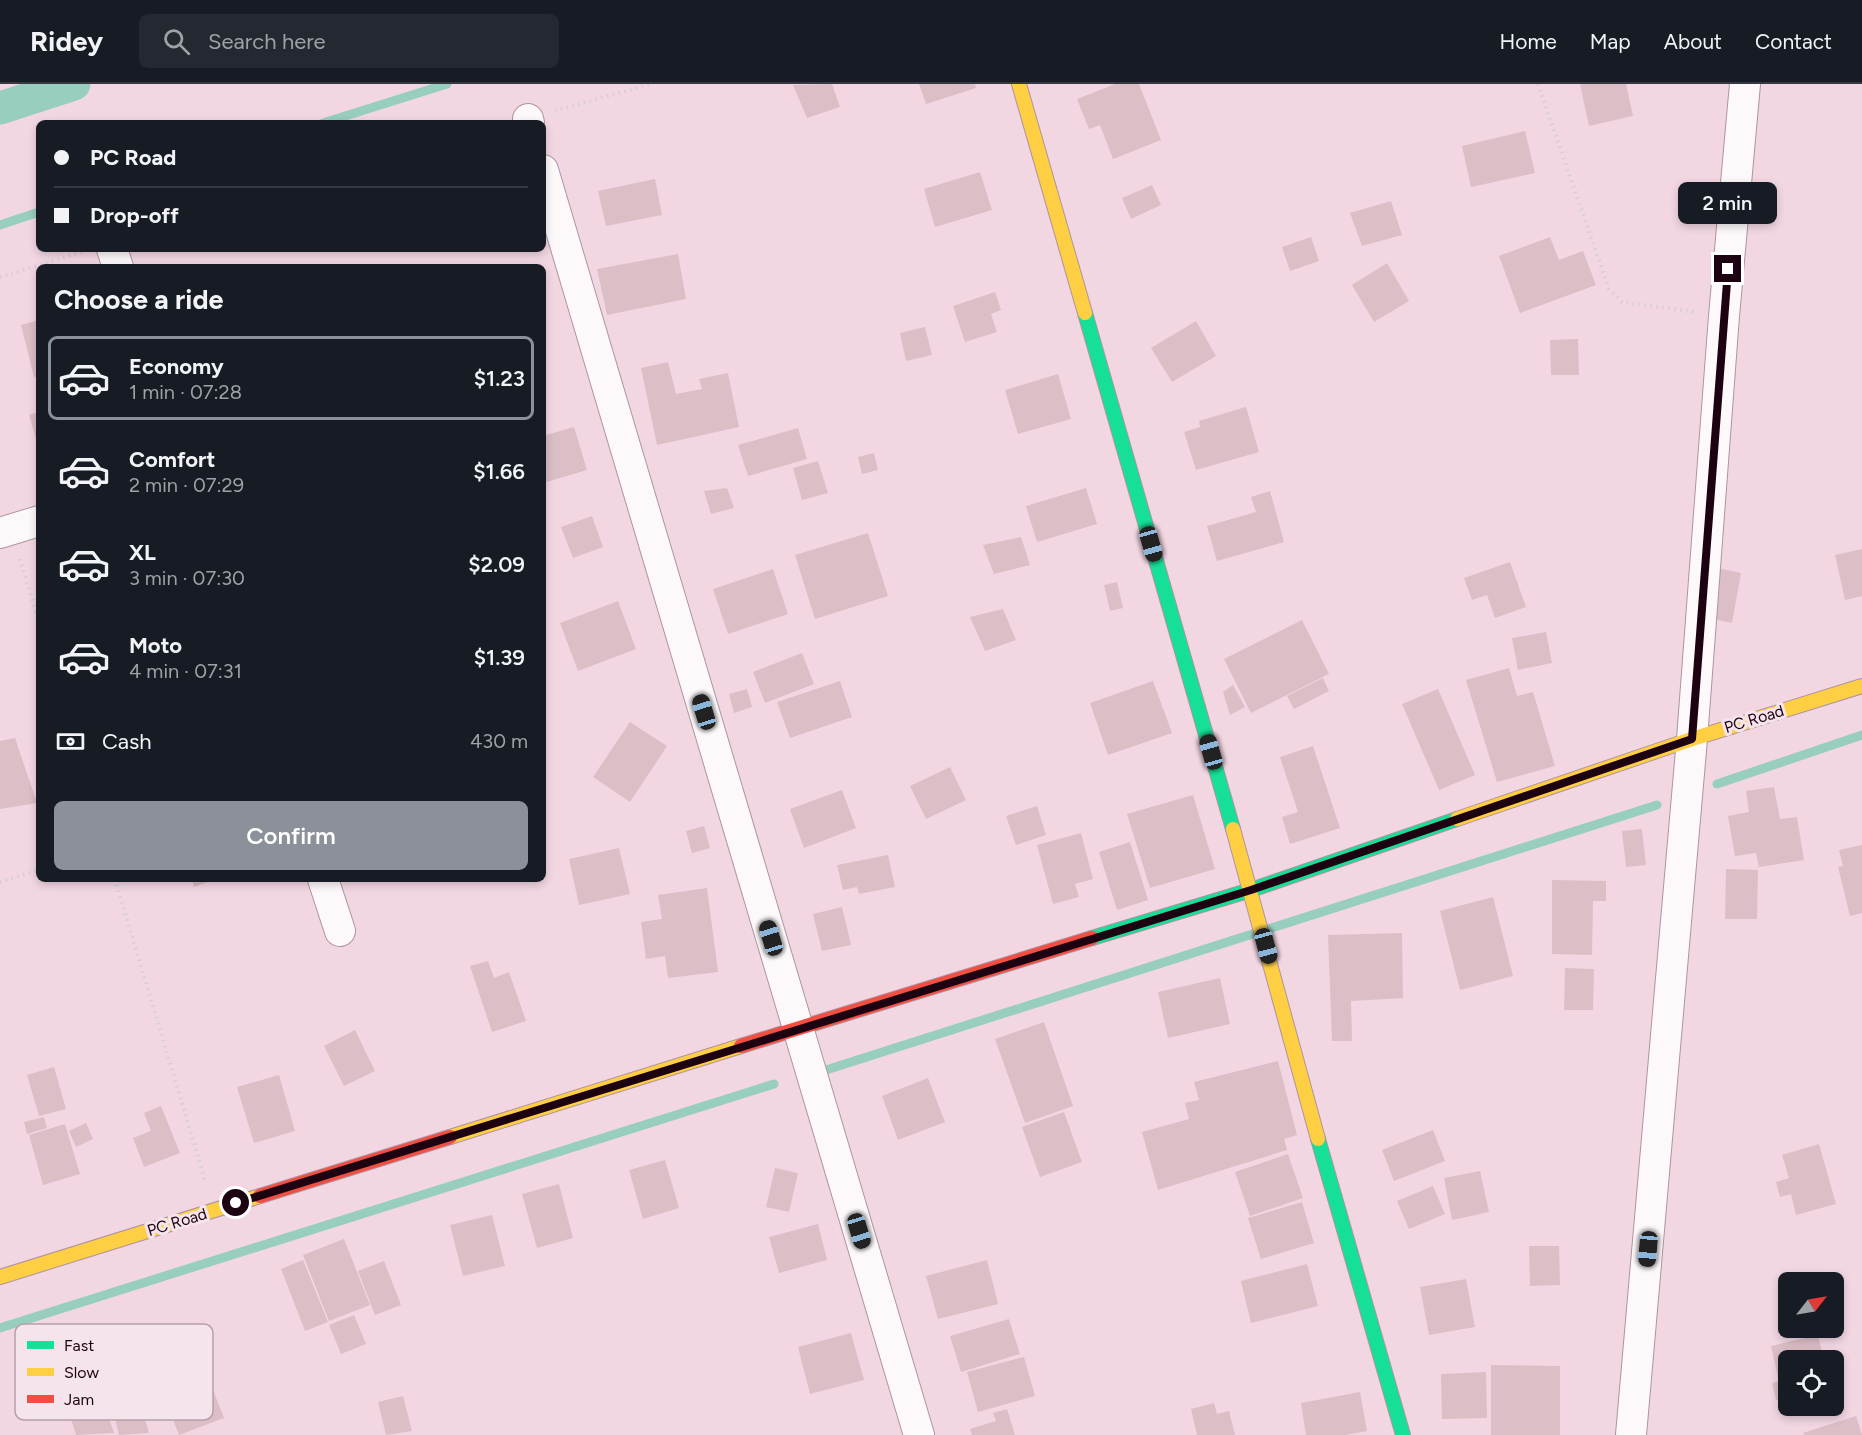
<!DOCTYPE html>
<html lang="en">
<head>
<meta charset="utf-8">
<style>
	body { margin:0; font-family:Figtree,sans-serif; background:#242831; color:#f1f3f6; height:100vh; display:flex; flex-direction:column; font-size:22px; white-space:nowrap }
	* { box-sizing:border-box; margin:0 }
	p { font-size:20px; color:#9ea1a6 }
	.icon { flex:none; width:33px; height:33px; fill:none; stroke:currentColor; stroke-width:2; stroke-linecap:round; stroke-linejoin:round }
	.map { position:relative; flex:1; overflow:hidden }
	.drawer { position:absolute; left:36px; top:180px; width:510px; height:618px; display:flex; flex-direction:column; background:#171b24; border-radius:9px; box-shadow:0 3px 9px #0003 }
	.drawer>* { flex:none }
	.hud { position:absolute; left:36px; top:36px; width:510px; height:132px; border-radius:9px; box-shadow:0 3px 9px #0003; display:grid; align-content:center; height:132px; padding:0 18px; background:#171b24 }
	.needle { width:39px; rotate:59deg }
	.tools { position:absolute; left:1778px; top:1188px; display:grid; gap:12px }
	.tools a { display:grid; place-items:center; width:66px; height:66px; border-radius:9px; background:#171b24; box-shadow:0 3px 9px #0003; font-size:30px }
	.end { position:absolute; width:27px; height:27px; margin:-14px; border:8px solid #1d0311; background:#fff; box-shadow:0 0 0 3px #fff }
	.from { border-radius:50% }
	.bubble { position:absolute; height:42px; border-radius:9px; background:#171b24; box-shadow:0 3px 9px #0003; font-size:20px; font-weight:600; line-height:42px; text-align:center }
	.car { position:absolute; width:18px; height:36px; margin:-18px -9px; border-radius:8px; box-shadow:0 0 4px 2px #0007; background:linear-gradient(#222 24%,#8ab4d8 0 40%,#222 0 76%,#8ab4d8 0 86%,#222 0) }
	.hud b { display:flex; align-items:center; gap:21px; height:57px; font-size:22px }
	.hud b+b { border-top:2px solid #363941 }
	.hud i { width:15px; height:15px; background:#f1f3f6 }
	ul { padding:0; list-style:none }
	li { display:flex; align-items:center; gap:18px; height:84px; margin:0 12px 9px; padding:0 6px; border:3px solid transparent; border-radius:9px }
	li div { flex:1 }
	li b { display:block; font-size:22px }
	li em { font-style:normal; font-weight:600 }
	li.selected { border-color:#8c9099 }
	li>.icon { width:54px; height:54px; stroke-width:1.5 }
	h2 { padding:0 18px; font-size:27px; line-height:72px }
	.pay { display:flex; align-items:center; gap:15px; height:66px; padding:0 18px; font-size:22px }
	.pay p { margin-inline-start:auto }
	.cta { display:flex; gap:12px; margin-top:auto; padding:12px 18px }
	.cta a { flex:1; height:69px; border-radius:9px; background:#8c9099; color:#fff; font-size:24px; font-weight:600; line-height:69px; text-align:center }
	header { display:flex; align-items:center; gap:36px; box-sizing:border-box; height:84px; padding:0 30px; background:#171b24; border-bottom:2px solid #363941 }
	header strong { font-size:28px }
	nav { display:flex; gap:33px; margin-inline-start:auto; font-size:21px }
	.search { width:420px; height:54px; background:#242831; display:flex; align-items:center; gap:15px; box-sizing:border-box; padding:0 21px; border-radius:9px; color:#9ea1a6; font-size:22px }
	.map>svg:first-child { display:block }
</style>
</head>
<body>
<header>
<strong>Ridey</strong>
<div class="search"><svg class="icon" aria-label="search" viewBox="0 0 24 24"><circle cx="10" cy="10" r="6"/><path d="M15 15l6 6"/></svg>Search here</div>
<nav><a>Home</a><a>Map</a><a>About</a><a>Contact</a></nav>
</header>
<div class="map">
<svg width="1862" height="1351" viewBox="0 0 1862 1351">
	<rect width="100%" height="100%" fill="#f2d7e3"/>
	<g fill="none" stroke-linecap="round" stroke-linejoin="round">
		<!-- stream -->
		<path stroke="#98cebd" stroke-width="9" d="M323,39L447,0
			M0,141L39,128
			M1717,700L1862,651
			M826,986L1657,721
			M0,1244L774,1000"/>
		<!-- canal -->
		<path stroke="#98cebd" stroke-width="33" d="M0,24L74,0"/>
	</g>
	<!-- building -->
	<path fill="#dbbec6" d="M832,0L840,23L807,34L793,1Z
		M919,0H975L976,4L926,20Z
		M1115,0H1139L1161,56L1113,75L1100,41L1089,45L1077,15Z
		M1580,0H1626L1633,32L1589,42Z
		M1525,47L1535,89L1471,103L1462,62Z
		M980,88L992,126L935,143L924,105Z
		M655,95L662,131L606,142L598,107Z
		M1152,101L1161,121L1131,135L1122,114Z
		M1391,117L1402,151L1362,162L1350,129Z
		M1311,153L1319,177L1290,187L1282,163Z
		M1550,153L1559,176L1583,167L1596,201L1520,229L1499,172Z
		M678,170L686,215L607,231L597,185Z
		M1387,179L1409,217L1374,238L1352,201Z
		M995,208L1001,226L991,230L997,248L965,258L953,222Z
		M39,236V292L34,293L21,241Z
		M1196,237L1216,272L1172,298L1151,264Z
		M925,243L932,271L906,277L900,249Z
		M1578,255L1579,291H1551L1550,256Z
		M668,278L676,310L702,305L699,295L728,289L739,343L657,361L641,284Z
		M1058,290L1071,335L1018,350L1005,306Z
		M1246,323L1259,368L1196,386L1184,348L1200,343L1199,337Z
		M39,328V362H38L29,331Z
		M574,343L587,386L543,399V352Z
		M798,344L807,375L748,392L738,361Z
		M874,369L878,386L862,390L858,373Z
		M818,377L828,409L802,416L793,384Z
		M727,404L734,424L711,430L704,407Z
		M1086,404L1097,440L1037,458L1026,422Z
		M1270,407L1284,458L1217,477L1207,442L1256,428L1251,413Z
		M592,432L603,463L573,474L561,443Z
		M868,449L888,512L815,535L795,471Z
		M1021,453L1030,481L994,490L983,461Z
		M1862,465V512L1845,516L1835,471Z
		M1510,478L1526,523L1495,534L1487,511L1472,516L1464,494Z
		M1718,484L1741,489L1732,539L1709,534Z
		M773,485L788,530L728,550L713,505Z
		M1117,498L1123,524L1110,527L1104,501Z
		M618,517L636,565L578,587L560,539Z
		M1003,525L1016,556L985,567L970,533Z
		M1302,536L1329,590L1251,629L1224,575Z
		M1546,548L1552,579L1518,586L1512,554Z
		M802,569L814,600L765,619L753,588Z
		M1509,584L1517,612L1533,608L1555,682L1497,698L1466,596Z
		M1323,594L1329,607L1294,625L1287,612Z
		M840,597L852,633L790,654L777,618Z
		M1153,597L1172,649L1108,671L1090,619Z
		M1233,601L1245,623L1230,631L1223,608Z
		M747,605L752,623L734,629L729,610Z
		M1438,605L1475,691L1439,706L1402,620Z
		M630,638L667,662L630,718L593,693Z
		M15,654L37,719L0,725V657Z
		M1313,662L1340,744L1290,760L1282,733L1298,728L1280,673Z
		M950,683L966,716L926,735L910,702Z
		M1774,703L1780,735L1797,733L1804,776L1759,783L1756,769L1735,772L1728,732L1749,728L1746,707Z
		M842,706L856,744L804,764L790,725Z
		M1193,711L1215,785L1150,804L1127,730Z
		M1037,722L1046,751L1016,761L1006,732Z
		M704,742L710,764L692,769L686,747Z
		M1642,745L1646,781L1626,783L1622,747Z
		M1081,749L1093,795L1075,800L1079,813L1053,820L1037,761Z
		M1130,758L1148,816L1117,826L1099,768Z
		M1862,761V829L1850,832L1838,783L1843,782L1839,766Z
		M619,764L630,810L579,821L569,775Z
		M888,771L895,803L859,810L857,803L843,806L837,781Z
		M1726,785L1758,786L1757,835H1725Z
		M192,795H216L194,803Z
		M1552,796L1606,797V817H1593L1592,871L1552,870Z
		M707,804L718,888L668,894L665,872L646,875L641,838L662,835L658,811Z
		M1493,813L1513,892L1460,906L1440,827Z
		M842,823L851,861L822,867L813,830Z
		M1402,849L1403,914L1351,917L1352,957H1332L1328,851Z
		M488,877L494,894L509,888L526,937L492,948L470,882Z
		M1565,884L1594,885L1593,926H1564Z
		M1220,894L1230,940L1168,954L1158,908Z
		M1044,938L1073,1022L1025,1039L995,955Z
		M355,946L375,987L344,1002L324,962Z
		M1278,977L1297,1051L1284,1055L1287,1066L1158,1106L1142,1048L1189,1035L1185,1019L1199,1016L1194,998Z
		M54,983L66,1025L39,1032L27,991Z
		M279,991L295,1047L254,1059L237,1003Z
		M928,994L945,1038L898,1056L882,1012Z
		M161,1022L180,1069L144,1083L133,1054L151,1047L144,1029Z
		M1064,1028L1082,1078L1040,1093L1022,1043Z
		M44,1033L47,1044L27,1050L24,1038Z
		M86,1039L93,1055L76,1063L69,1047Z
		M65,1040L80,1090L43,1101L29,1051Z
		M1433,1046L1445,1077L1394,1097L1382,1066Z
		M1819,1060L1836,1120L1796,1131L1791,1110L1780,1113L1776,1098L1789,1094L1782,1071Z
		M1288,1070L1303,1114L1250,1132L1235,1088Z
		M665,1076L679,1124L643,1135L629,1086Z
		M775,1084L798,1089L789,1128L766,1123Z
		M1480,1087L1489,1128L1452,1136L1444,1094Z
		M559,1100L573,1154L537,1164L522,1110Z
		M1433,1102L1445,1130L1409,1145L1397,1117Z
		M1302,1118L1314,1159L1261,1175L1248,1134Z
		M492,1131L505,1182L463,1192L450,1141Z
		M818,1140L827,1176L779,1189L769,1153Z
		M344,1155L370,1221L329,1237L303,1171Z
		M1529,1162H1559L1560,1201L1530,1202Z
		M303,1176L328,1238L305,1247L281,1185Z
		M987,1176L998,1220L938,1235L926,1192Z
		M384,1177L401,1221L375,1231L358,1187Z
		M1307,1180L1318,1222L1251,1239L1241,1197Z
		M1466,1195L1475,1243L1429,1251L1420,1203Z
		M354,1231L366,1260L341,1270L329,1241Z
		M1009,1235L1020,1270L961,1288L950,1252Z
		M851,1249L864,1296L810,1310L798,1263Z
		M1818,1251L1824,1276H1788V1313L1776,1316L1772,1299L1779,1297L1771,1262Z
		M200,1273L224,1334L179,1351L155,1290Z
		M1024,1273L1035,1312L978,1328L967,1288Z
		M1491,1281L1560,1282V1351H1491Z
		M102,1284L111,1311L102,1314L114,1349L76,1351L59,1296Z
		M1486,1288L1487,1334L1442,1335L1441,1290Z
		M1360,1308L1367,1347L1345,1351H1306L1301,1319Z
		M403,1312L412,1347L386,1351L378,1318Z
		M139,1315L149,1349L119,1351L112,1323Z
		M1214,1319L1217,1330L1229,1327L1235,1351H1197L1191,1325Z
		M1792,1322H1831L1794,1330Z
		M1007,1325L1015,1351H972L970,1345L996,1337L993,1329Z
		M1856,1332L1862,1351H1804L1803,1349Z"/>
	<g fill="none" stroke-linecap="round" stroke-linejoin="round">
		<!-- street casing -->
		<g stroke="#ae94a0" stroke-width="32">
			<path id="street" d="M528,35L529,39
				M543,86L919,1351
				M112,165L118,183
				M0,449L39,437
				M323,795L340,847
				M1631,1351L1692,655L1724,232L1745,0"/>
		</g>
		<!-- fast casing -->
		<g stroke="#ae94a0" stroke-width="16">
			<path id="fast" d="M1085,229L1233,745
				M1092,854L1251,806L1457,735
				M1318,1055L1403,1351"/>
		</g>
		<!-- slow casing -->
		<g stroke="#ae94a0" stroke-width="16">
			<path id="slow" d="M1019,0L1085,229
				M1457,735L1692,655L1862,602
				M1233,745L1318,1055
				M450,1053L741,962
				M0,1193L260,1112"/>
		</g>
		<!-- jam casing -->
		<g stroke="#ae94a0" stroke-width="16">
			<path id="jam" d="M741,962L1092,854
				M260,1112L450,1053"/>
		</g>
		<!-- path -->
		<path stroke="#d7ced2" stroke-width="4" stroke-dasharray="1.5 4.5" stroke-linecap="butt" d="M1538,0L1609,205L1622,218L1694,228
			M555,27L650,0
			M0,193L82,168
			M20,475L39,538
			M115,795L205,1096
			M0,798L39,786"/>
		<!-- street -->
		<use href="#street" stroke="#fdf9fb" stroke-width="30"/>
		<!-- fast -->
		<use href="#fast" stroke="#16e098" stroke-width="14"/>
		<!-- slow -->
		<use href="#slow" stroke="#ffcf43" stroke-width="14"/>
		<!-- jam -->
		<use href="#jam" stroke="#f24e42" stroke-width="14"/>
	</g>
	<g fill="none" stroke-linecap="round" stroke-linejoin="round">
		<!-- route -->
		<path stroke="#1d0311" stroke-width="8" d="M236,1119L1251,806L1692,655L1728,185"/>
	</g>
	<g text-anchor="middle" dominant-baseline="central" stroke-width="6" stroke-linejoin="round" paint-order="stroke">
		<!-- street labels -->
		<g font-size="16" fill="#1d0311" stroke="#f5e4eb">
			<text transform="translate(1754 635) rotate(-17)">PC Road</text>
			<text transform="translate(177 1138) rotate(-17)">PC Road</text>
		</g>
	</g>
	<!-- legend -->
	<rect x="15" y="1240" width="198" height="96" rx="9" fill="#f5e4eb" stroke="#b4a0aa" stroke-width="1.5"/>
	<rect x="27" y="1257" width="27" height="8" fill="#16e098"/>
	<rect x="27" y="1284" width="27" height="8" fill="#ffcf43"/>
	<rect x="27" y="1311" width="27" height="8" fill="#f24e42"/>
	<g font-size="16" fill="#1d0311">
		<text x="64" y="1267">Fast</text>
		<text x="64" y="1294">Slow</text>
		<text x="64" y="1321">Jam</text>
	</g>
</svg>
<div class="tools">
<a><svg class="needle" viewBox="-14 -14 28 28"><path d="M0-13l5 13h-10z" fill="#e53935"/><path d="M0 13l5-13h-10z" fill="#9ea1a6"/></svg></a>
<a><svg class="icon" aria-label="locate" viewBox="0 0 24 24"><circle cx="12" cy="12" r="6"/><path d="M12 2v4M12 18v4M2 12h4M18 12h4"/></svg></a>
</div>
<i class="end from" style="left:236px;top:1119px"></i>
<i class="end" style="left:1728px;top:185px"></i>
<div class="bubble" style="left:1678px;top:98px;width:99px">2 min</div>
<i class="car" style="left:1151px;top:460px;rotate:164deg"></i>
<i class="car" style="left:704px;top:628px;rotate:343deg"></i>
<i class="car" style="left:1211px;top:668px;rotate:344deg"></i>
<i class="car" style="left:771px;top:854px;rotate:343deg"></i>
<i class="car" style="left:1266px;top:862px;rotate:165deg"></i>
<i class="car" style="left:859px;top:1147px;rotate:163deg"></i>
<i class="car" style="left:1648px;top:1165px;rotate:185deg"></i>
<div class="hud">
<b><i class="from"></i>PC Road</b>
<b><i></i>Drop-off</b>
</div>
<section class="drawer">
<h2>Choose a ride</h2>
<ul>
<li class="selected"><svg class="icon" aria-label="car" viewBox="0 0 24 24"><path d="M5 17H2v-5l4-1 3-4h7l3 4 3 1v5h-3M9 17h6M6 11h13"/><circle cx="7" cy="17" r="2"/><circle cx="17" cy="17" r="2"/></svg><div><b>Economy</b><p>1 min · 07:28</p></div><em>$1.23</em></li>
<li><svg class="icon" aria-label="car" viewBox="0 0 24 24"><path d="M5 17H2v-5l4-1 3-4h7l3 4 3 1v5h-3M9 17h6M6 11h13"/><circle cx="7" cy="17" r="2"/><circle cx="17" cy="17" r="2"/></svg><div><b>Comfort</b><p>2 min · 07:29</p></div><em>$1.66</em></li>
<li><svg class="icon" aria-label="car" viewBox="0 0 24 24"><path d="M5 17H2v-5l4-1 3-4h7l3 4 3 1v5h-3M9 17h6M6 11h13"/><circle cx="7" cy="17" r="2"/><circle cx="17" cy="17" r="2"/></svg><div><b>XL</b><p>3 min · 07:30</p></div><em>$2.09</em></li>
<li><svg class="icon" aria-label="car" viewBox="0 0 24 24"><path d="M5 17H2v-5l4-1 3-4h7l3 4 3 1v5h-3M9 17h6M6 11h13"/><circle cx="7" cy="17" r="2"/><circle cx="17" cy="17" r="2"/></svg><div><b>Moto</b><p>4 min · 07:31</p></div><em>$1.39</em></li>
</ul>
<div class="pay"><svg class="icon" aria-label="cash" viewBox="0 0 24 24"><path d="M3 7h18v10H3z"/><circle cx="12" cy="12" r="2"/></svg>Cash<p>430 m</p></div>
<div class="cta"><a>Confirm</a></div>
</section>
</div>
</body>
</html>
